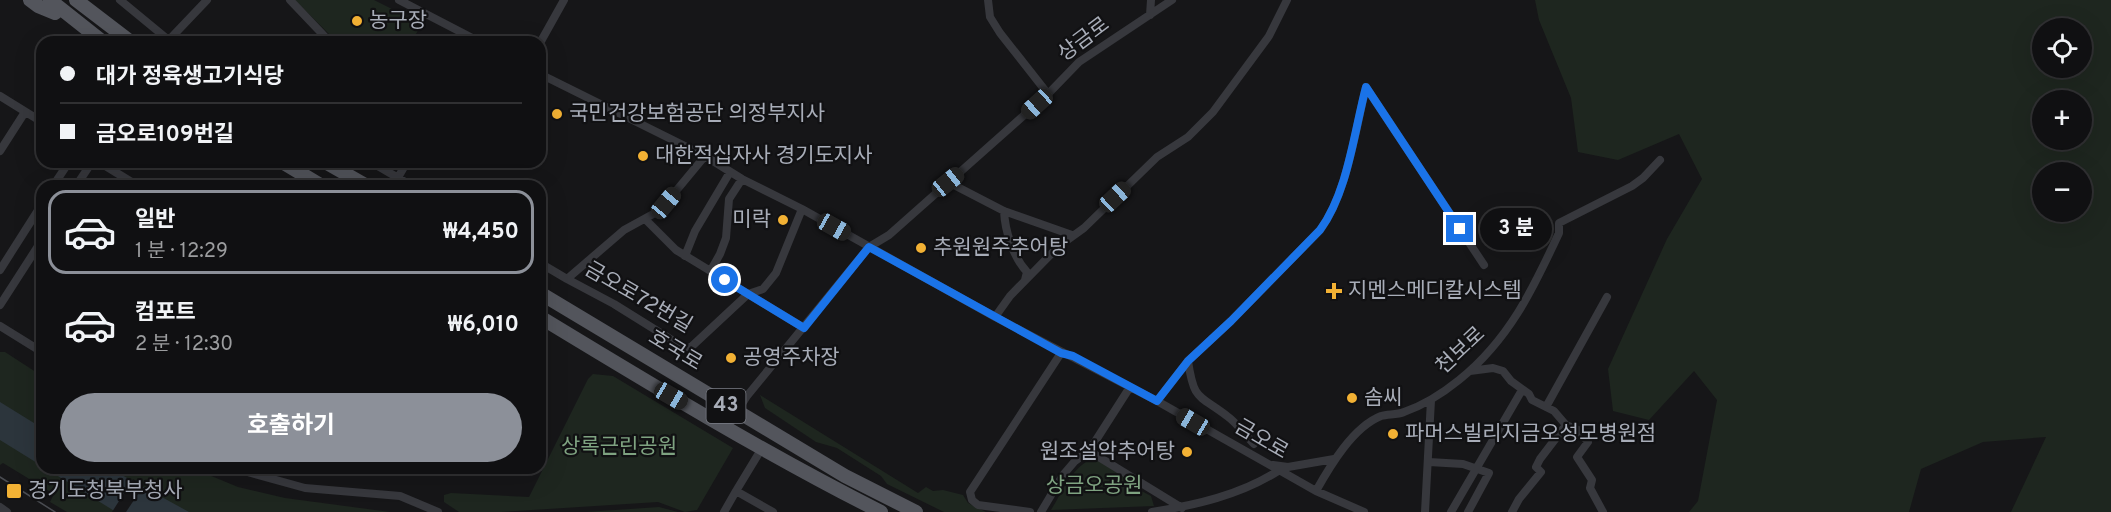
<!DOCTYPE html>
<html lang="ko">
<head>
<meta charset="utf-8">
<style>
	body { margin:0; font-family:Overpass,"Noto Sans KR",sans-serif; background:#19191b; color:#f1f3f6; height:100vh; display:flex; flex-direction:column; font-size:22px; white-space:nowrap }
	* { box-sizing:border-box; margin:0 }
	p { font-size:20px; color:#9c9d9f }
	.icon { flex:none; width:33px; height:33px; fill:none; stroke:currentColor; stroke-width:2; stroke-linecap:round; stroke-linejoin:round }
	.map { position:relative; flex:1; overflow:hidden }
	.drawer { position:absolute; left:36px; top:180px; width:510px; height:294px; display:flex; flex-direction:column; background:#101012; border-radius:18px; box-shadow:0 6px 24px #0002,0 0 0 2px #303032 }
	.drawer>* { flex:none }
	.top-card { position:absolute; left:36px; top:36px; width:510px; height:132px; border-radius:18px; box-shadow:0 6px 24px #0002,0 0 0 2px #303032; display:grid; align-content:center; height:132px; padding:0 24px; background:#101012 }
	.buttons { position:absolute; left:2032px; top:18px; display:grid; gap:12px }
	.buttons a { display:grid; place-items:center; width:60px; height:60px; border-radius:50%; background:#101012; box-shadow:0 6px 24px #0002,0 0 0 2px #303032; font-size:30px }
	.end { position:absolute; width:27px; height:27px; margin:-14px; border:8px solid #1a73e8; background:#fff; box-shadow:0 0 0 3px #fff }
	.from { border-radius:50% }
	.bubble { position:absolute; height:42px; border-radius:21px; background:#101012; box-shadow:0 6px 24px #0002,0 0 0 2px #303032; font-size:20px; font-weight:700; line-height:42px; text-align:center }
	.car { position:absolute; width:18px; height:36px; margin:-18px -9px; border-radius:8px; box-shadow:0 0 4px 2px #0007; background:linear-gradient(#222 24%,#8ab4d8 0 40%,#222 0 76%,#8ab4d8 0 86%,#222 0) }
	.top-card b { display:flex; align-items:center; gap:21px; height:57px; font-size:22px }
	.top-card b+b { border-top:2px solid #303032 }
	.top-card i { width:15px; height:15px; background:#f1f3f6 }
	ul { padding:10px 0 0; list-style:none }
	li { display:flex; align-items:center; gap:18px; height:84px; margin:0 12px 9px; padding:0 12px; border:3px solid transparent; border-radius:18px }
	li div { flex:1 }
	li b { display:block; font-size:22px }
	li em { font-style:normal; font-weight:700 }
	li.current { border-color:#8c9099 }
	li>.icon { width:54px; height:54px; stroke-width:1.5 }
	.action { display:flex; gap:12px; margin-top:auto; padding:12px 24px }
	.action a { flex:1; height:69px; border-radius:36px; background:#8c9099; color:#fff; font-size:24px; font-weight:700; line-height:69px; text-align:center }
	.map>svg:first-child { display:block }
</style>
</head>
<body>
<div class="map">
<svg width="2111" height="512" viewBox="0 0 2111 512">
	<rect width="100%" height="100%" fill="#161618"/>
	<!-- green -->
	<path fill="#1e261f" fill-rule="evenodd" d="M295,0H374L422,24L411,42H337Z
		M1535,0H2111V512H2011L2046,437L1983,442L1921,469L1909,512H1689L1698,501L1717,400L1694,371L1649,420L1613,411L1608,369L1667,239L1702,179L1679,134L1618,160L1578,152L1571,98L1539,20ZM2043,28H2082V68H2043ZM2043,100H2082V140H2043ZM2043,172H2082V212H2043Z
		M0,352H5L42,376V468H192L238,487L285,498L390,512H67L50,502L54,494L3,463L0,465Z
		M593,374L613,376L733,448L697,510L685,512L658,502L501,512H459L444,502V495L451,493L529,497L588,379Z
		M760,395L918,493L926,487L933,491L943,490L963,495L968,503L986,512H944L887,484L881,476L837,448L816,442L765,408Z
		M1094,458L1127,477L1130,485L1151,496L1154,506L1051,510C1063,491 1072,466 1094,458Z
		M659,507L678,512H586Z"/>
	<!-- water -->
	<path fill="#2c353c" d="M0,402L42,428V466L0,440Z
		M45,468H109L189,512H116Z"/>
	<!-- pier -->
	<path fill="#161618" d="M133,479L144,485L126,512H112Z"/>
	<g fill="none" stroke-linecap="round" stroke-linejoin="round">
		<!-- street -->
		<path stroke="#37383d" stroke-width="8" d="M120,0L171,42
			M290,0L330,42
			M399,0L480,42
			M988,0L990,17L1000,33L1048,94
			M1150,15L1151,0
			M167,42L207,0
			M540,43L564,0
			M540,74L705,156L742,179L802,209L995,317L1157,401L1316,491L1364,512
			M0,96L42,122
			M0,151L25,112
			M705,156L666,203L655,213L624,230L567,279L614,304L683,347L690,348L748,294L763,289L776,273L802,209
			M99,162L138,186
			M371,162L412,186
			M948,182L1004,211L1072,235
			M53,186L69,162
			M76,186L92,162
			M393,186L407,162
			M1004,211C1005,231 1013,257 1027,272L1025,280
			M645,219L676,250L804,328
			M685,256L695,231L730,172
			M540,263L567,279
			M0,270L42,204
			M711,270L720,254L726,238L729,199L742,179
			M0,305L42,240
			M995,317L1010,296L1059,246L1084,228L1157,157L1188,137L1213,112L1269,36L1287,0
			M0,326L42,352
			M1188,361C1194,401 1198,394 1227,416C1237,423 1245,435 1254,444
			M1470,371L1493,368L1503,371L1511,381L1529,394L1532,400L1554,411L1566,425L1540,459L1536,467L1541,472L1519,499L1512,512
			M1157,401L1188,361L1231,321L1320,230C1347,194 1355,131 1366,87L1484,265
			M1546,407L1607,297
			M1566,425L1578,430L1588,442L1577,457L1592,480L1590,488L1603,512
			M727,428L747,396L869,247L889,235L968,165L1048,94L1079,62L1172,0
			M762,448L736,491L773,512
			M1089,451L1182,508
			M1429,462L1463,464L1489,473L1468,512
			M1273,465L1288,467L1334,459
			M233,468L305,488L400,496L438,512
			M1316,491C1330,466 1353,427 1381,416C1388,414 1397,415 1404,412C1424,405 1443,393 1459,380C1509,340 1533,289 1559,233V223L1632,186L1643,178L1660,160
			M0,507L7,512
			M724,512L736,491
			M1030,512L978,505L972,500L970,492L1061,353
			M1041,512L1063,475L1075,461L1089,451L1130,387
			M1152,512C1196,505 1240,495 1278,471
			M1425,512L1431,400
			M1451,512L1522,390"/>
		<!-- primary -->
		<path stroke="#53555c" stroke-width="14" d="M30,0L38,6L55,13
			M50,0L103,42
			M76,0L131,42
			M282,162L322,186
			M325,162L367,186
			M540,293L845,476L916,512
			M540,317C652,385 764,453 881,512"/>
		<!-- tram -->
		<path stroke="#4a4c52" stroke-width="1.5" d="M0,477L55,512"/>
	</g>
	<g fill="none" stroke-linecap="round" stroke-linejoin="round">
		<!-- route -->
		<path stroke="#1a73e8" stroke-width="8" d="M725,280L804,328L869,247L1061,353L1073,356L1157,401L1188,361L1231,321L1320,230C1348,192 1354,132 1366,87L1460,229"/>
	</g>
	<!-- markers -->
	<g fill="#f2b134" stroke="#111113" stroke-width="2">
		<circle cx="357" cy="21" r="6"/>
		<circle cx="557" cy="114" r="6"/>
		<circle cx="643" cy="156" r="6"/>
		<circle cx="783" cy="220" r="6"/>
		<circle cx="921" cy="248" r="6"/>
		<path d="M1331 282h6v6h6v6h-6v6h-6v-6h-6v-6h6z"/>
		<circle cx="731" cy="358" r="6"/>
		<circle cx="1352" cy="398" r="6"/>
		<circle cx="1393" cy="434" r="6"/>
		<circle cx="1187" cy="452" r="6"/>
		<rect x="6" y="483" width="16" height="16" rx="3"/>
	</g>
	<g text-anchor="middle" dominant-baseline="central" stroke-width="4.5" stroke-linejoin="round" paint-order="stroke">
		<!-- shield labels -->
		<rect fill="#111113" stroke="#7b7e86" stroke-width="1.5" x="706.5" y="389" width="39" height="34" rx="4.5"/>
		<g font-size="20" font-weight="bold" fill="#a8adb8">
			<text x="726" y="406">43</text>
		</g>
		<!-- poi labels -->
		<g font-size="21" fill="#a8adb8" stroke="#111113" text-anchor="start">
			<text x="369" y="21">농구장</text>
			<text x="569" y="114">국민건강보험공단 의정부지사</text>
			<text x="655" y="156">대한적십자사 경기도지사</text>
			<text x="771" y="220" text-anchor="end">미락</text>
			<text x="933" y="248">추원원주추어탕</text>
			<text x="1348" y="291">지멘스메디칼시스템</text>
			<text x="743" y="358">공영주차장</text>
			<text x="1364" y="398">솜씨</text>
			<text x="1405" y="434">파머스빌리지금오성모병원점</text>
			<text x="1175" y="452" text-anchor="end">원조설악추어탕</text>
			<text x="28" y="491">경기도청북부청사</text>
		</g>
		<!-- street labels -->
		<g font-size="21" fill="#a8adb8" stroke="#111113">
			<text transform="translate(1084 40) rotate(-37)">상금로</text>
			<text transform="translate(638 298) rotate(30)">금오로72번길</text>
			<text transform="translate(675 351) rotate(31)">호국로</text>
			<text transform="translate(1461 351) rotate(-43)">천보로</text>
			<text transform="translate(1261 440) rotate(30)">금오로</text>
		</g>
		<!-- park labels -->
		<g font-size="21" fill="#7fa381" stroke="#111113">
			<text x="619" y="447">상록근린공원</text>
			<text x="1094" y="486">상금오공원</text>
		</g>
	</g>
</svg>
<div class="buttons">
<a><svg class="icon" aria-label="locate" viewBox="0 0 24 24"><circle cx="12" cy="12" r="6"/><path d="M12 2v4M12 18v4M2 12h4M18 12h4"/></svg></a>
<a>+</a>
<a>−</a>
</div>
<i class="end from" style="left:725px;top:280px"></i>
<i class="end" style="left:1460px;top:229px"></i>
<div class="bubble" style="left:1480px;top:208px;width:72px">3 분</div>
<i class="car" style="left:1037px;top:104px;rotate:228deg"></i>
<i class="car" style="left:948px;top:182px;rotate:51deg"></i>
<i class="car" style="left:1115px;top:197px;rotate:47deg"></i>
<i class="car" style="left:666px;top:203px;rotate:40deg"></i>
<i class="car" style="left:834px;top:227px;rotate:119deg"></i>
<i class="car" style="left:671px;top:396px;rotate:120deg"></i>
<i class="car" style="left:1193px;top:422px;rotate:300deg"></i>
<div class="top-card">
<b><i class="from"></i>대가 정육생고기식당</b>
<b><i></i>금오로109번길</b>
</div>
<section class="drawer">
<ul>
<li class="current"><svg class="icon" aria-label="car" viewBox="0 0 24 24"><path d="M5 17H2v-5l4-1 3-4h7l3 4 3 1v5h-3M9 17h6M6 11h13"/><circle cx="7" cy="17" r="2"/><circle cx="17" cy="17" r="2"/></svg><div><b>일반</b><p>1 분 · 12:29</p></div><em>₩4,450</em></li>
<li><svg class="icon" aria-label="car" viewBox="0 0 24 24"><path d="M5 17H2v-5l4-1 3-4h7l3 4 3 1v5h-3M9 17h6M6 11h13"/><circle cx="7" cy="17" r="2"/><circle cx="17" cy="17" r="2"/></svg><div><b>컴포트</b><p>2 분 · 12:30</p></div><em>₩6,010</em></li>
</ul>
<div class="action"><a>호출하기</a></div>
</section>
</div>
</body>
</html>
